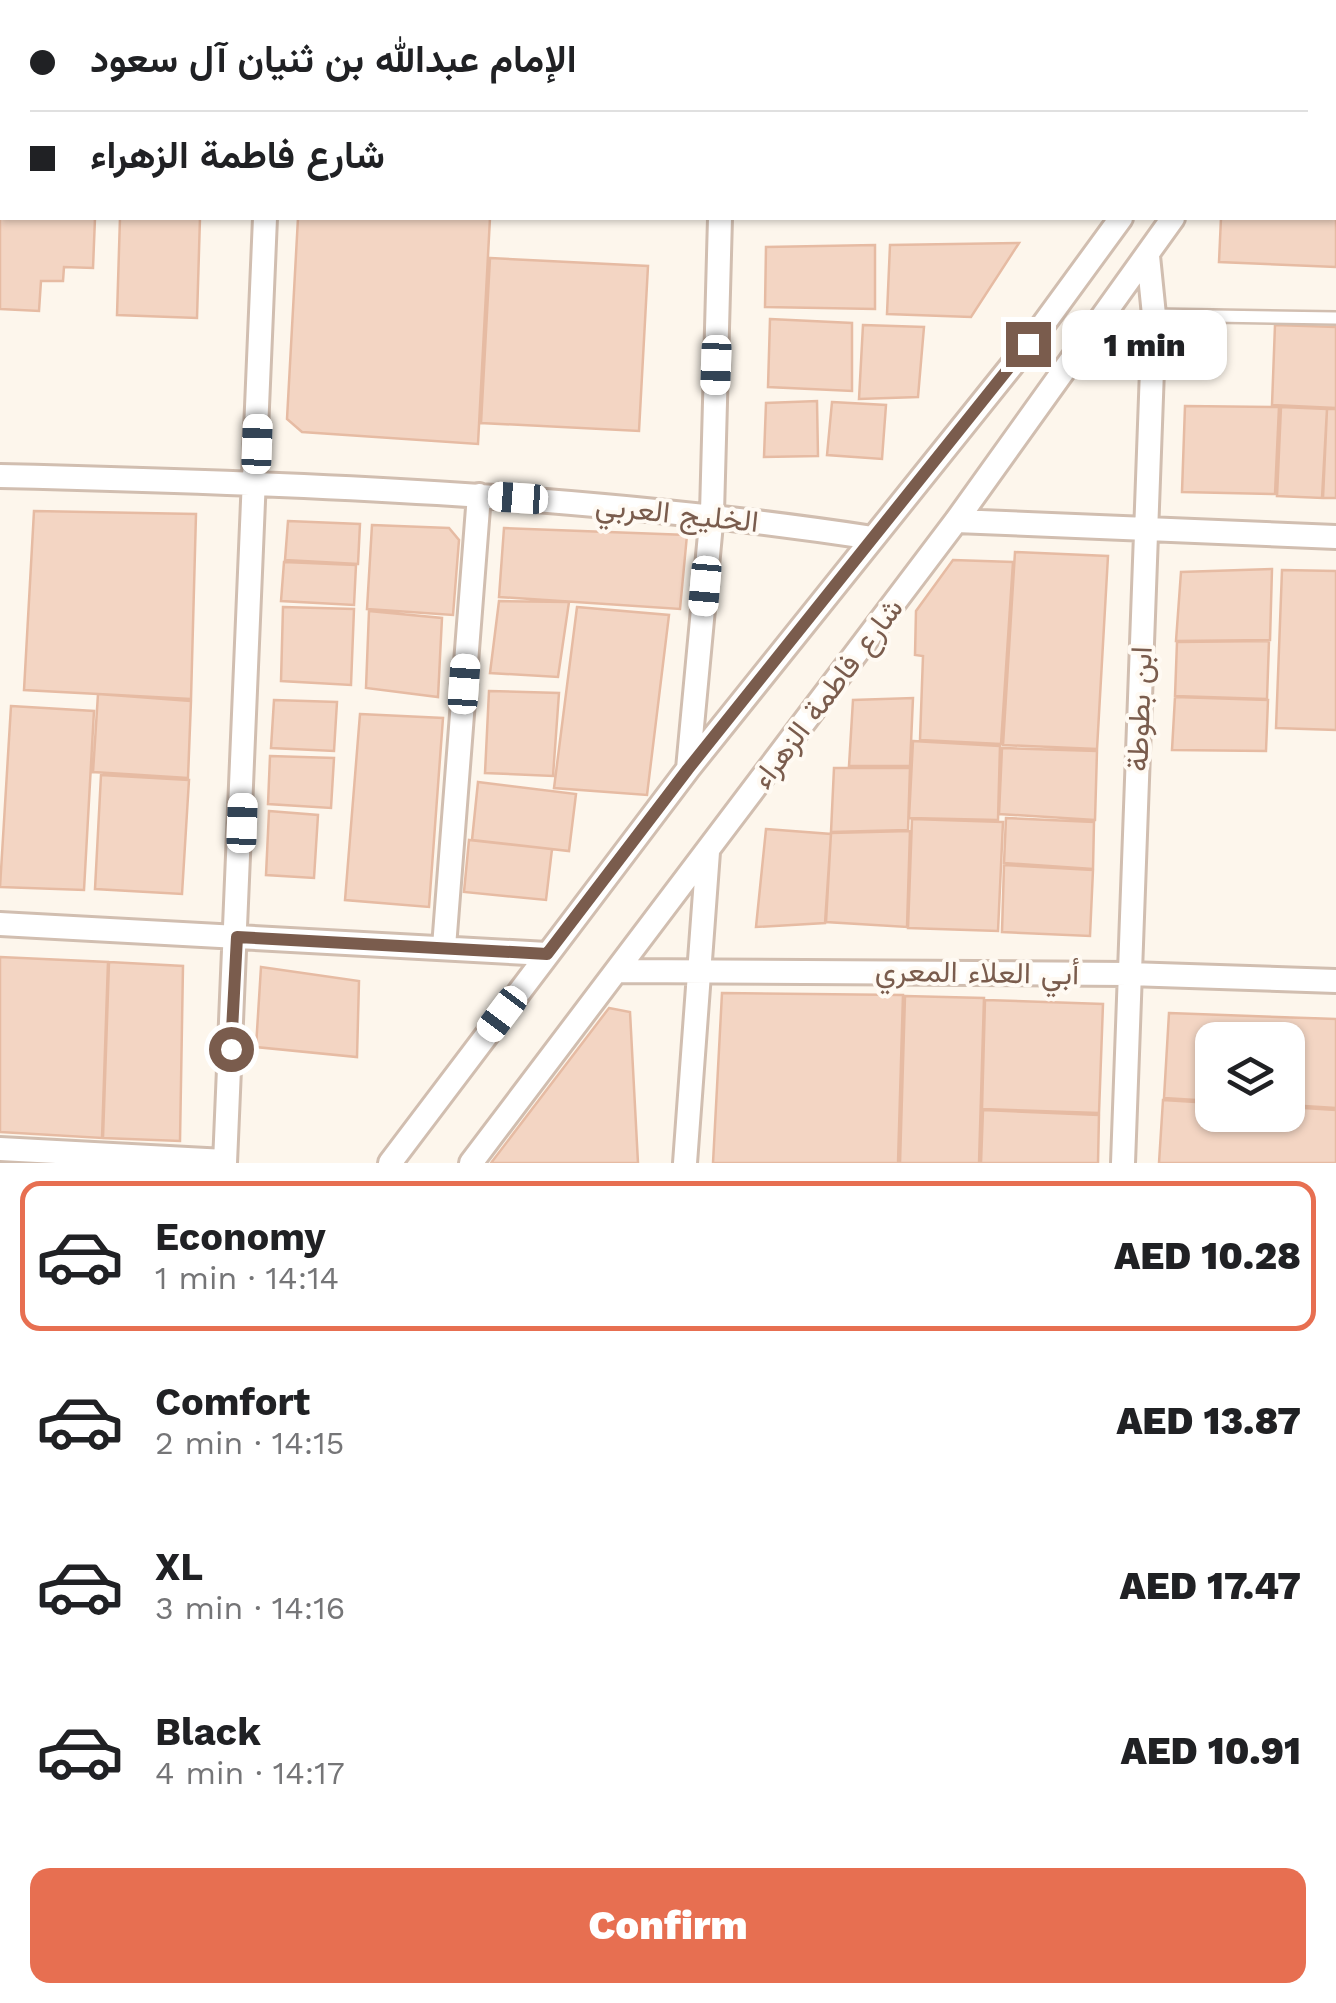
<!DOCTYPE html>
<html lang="en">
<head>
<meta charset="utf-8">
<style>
	body { margin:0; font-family:"Work Sans",Vazirmatn,sans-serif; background:#f2f2f2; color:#202124; height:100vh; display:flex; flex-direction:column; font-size:38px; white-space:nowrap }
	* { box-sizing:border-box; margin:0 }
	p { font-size:32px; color:#757577 }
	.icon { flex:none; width:55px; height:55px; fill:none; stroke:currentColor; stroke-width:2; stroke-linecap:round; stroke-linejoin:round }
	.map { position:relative; height:1163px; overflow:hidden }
	.details { display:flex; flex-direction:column; background:#fff; flex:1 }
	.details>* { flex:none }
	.hud { position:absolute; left:0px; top:0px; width:1338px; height:220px; box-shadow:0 2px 8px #0004; display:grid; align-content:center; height:220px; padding:0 30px; background:#fff }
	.fabs { position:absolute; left:1195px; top:1022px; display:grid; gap:20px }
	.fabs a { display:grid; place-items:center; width:110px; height:110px; border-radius:20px; background:#fff; box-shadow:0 2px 8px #0004; font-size:50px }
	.end { position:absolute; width:45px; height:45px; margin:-22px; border:12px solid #7a5c4d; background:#fff; box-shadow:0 0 0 5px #fff }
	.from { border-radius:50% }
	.bubble { position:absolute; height:70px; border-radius:20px; background:#fff; box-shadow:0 2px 8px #0004; font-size:32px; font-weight:800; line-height:70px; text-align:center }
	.car { position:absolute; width:30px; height:60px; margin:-30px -15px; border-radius:12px; box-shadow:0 0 8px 2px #0007; background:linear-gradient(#fff 24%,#345 0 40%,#fff 0 76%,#345 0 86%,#fff 0) }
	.hud b { display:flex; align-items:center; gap:35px; height:95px; font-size:38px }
	.hud b+b { border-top:2px solid #e0e0e0 }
	.hud i { width:25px; height:25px; background:#202124 }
	ul { padding:18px 0 0; list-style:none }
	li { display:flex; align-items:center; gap:30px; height:150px; margin:0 20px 15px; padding:0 10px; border:5px solid transparent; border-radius:20px }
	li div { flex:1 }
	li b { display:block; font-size:38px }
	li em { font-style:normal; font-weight:800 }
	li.active { border-color:#e76f51 }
	li>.icon { width:90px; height:90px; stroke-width:1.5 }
	.action { display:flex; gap:20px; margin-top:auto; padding:20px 30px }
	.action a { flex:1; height:115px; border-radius:20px; background:#e76f51; color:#fff; font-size:40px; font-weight:800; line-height:115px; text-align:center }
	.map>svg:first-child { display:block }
</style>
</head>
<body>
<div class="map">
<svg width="1336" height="1163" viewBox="0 0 1336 1163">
	<rect width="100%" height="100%" fill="#fdf6ec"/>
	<!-- building -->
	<path fill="#f3d5c3" stroke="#e6bba3" stroke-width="2.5" d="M0,78L2,218H95L93,268L64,267L63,281H41L39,311L0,309Z
		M1336,104V267L1219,262L1221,218H1335Z
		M120,218H200L197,318L117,315Z
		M298,218H490L478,444L302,432L287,419Z
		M1019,243L971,317L887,314L890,245Z
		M875,245V309L765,307L766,247Z
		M490,258L648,266L639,431L481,423Z
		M770,319L852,323V391L768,387Z
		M863,325L924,327L918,397L859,399Z
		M1275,325L1336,327V408L1272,405Z
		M817,401L818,456L764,457L766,403Z
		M832,402L886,405L882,459L827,455Z
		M1185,406L1279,407L1275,494L1182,492Z
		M1281,407L1327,409L1322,498L1277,496Z
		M1327,409H1336V498H1323Z
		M34,511L196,514L191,699L24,690Z
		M288,521L360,524L358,564L285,560Z
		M372,525L449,528L459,540L453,615L367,609Z
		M504,528L687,535L680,609L499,597Z
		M1015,552L1108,556L1097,749L1003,745Z
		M953,560L1013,562L1001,744L920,740L923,656L915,655L916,611Z
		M284,562L356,565L354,605L281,601Z
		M1272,569L1270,640L1176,641L1181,572Z
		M1282,570L1336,571V730L1276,728Z
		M499,601L569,602L558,677L490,673Z
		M283,607L354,609L351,685L281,681Z
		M577,607L669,615L647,795L554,788Z
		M369,611L442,618L438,697L366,688Z
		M1269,641L1267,699L1175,696L1177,642Z
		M489,691L559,693L553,776L485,773Z
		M98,694L191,701L188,778L93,772Z
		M1175,697L1268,700L1266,751L1172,750Z
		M913,698L910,766H849L853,700Z
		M274,700L337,702L334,751L271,748Z
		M11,706L94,711L84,890L0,887Z
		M360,714L443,718L429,907L345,900Z
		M913,741L1000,746L998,820L909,818Z
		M1002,748L1097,751L1095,820L999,814Z
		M270,756L334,758L331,808L268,804Z
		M834,768H910L908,830L831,832Z
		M101,775L189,780L182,894L95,889Z
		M478,782L576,794L569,851L472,840Z
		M269,811L318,815L314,878L266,875Z
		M1006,818L1094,822L1093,869L1004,863Z
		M912,819L1003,822L998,931L908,928Z
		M766,829L831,834L825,923L756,927Z
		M910,831L907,927L826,922L831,833Z
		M469,840L552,849L546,900L464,892Z
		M1004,865L1093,870L1090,936L1002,932Z
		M0,957L108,962L102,1138L0,1132Z
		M109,962L183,966L180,1141L103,1138Z
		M261,967L359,981L357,1057L256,1047Z
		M722,993L903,995L898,1163H713Z
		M905,996L984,998L979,1163H900Z
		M985,1000L1103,1004L1099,1113L982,1109Z
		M609,1008L630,1012L638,1163H491Z
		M1169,1013L1336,1019V1108L1288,1105V1040H1212V1101L1164,1098Z
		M1163,1100L1212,1103V1115H1288V1107L1336,1110V1163H1159Z
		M983,1110L1099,1115L1098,1163H981Z"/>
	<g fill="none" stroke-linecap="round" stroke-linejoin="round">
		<!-- service casing -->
		<g stroke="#d1beb0" stroke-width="16">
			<path id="service" d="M1154,315L1336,318"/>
		</g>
		<!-- minor casing -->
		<g stroke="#d1beb0" stroke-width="28">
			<path id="minor" d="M0,476C292,483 584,494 873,538
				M956,521L1336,537
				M688,769L712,513L720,218
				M0,924L547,954
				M444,947L479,495
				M619,971L1129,974L1336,981
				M0,1149L225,1161
				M225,1163L265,218
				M390,1163L688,769L1029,344L1121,218
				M471,1163L956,521L1173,218
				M685,1163L708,852
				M1123,1163L1154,315L1148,256"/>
		</g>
		<!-- secondary casing -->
		<g stroke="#d6c0b0" stroke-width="38">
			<path id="secondary" d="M1036,0L1070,2
				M0,2H6
				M1146,2L1151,0
				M1335,22H1336
				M1335,85H1336"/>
		</g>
		<!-- service -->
		<use href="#service" stroke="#fff" stroke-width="11"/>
		<!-- minor -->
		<use href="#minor" stroke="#fff" stroke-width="22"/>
		<!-- secondary -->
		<use href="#secondary" stroke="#fff" stroke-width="32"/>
	</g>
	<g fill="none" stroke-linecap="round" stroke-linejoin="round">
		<!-- route -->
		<path stroke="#7a5c4d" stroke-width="12" d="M231,1049L237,937L547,954L688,769L1028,344"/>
	</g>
	<g text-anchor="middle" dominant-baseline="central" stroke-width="8" stroke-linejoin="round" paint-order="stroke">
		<!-- street labels -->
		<g font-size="30" fill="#7a5c4d" stroke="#fffaf3">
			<text transform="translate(677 513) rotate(6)">الخليج العربي</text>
			<text transform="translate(827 693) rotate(-53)">شارع فاطمة الزهراء</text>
			<text transform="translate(1139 709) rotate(-88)">ابن بطوطة</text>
			<text transform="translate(977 972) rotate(1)">أبي العلاء المعري</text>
		</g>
	</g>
</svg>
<div class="fabs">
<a><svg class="icon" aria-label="layers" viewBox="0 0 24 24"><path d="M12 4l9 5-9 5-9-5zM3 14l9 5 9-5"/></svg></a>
</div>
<i class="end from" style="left:231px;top:1049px"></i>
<i class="end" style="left:1028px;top:344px"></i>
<div class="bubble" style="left:1062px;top:310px;width:165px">1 min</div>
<i class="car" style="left:716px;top:365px;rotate:182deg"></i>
<i class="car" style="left:257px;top:444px;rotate:2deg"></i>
<i class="car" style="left:518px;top:498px;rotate:274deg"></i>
<i class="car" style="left:705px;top:586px;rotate:185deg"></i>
<i class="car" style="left:464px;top:684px;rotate:4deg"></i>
<i class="car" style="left:242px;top:823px;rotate:2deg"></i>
<i class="car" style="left:502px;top:1014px;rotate:217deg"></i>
<div class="hud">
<b><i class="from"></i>الإمام عبدالله بن ثنيان آل سعود</b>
<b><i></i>شارع فاطمة الزهراء</b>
</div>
</div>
<section class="details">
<ul>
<li class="active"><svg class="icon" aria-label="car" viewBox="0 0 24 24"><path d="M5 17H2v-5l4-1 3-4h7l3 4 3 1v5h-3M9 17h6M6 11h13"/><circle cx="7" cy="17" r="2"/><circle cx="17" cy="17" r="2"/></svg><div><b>Economy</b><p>1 min · 14:14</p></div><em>AED 10.28</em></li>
<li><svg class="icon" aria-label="car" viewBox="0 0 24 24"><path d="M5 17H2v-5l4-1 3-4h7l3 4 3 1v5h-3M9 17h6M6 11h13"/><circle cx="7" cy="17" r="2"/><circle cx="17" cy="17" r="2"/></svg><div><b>Comfort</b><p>2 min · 14:15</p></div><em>AED 13.87</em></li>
<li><svg class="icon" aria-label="car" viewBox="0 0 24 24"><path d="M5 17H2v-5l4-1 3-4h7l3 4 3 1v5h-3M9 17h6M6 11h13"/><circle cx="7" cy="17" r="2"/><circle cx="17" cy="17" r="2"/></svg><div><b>XL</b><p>3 min · 14:16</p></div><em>AED 17.47</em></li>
<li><svg class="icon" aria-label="car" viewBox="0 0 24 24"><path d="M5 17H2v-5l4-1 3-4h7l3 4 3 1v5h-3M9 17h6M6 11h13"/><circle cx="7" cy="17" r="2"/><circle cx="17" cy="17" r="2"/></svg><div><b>Black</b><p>4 min · 14:17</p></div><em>AED 10.91</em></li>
</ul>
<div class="action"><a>Confirm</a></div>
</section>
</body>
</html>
